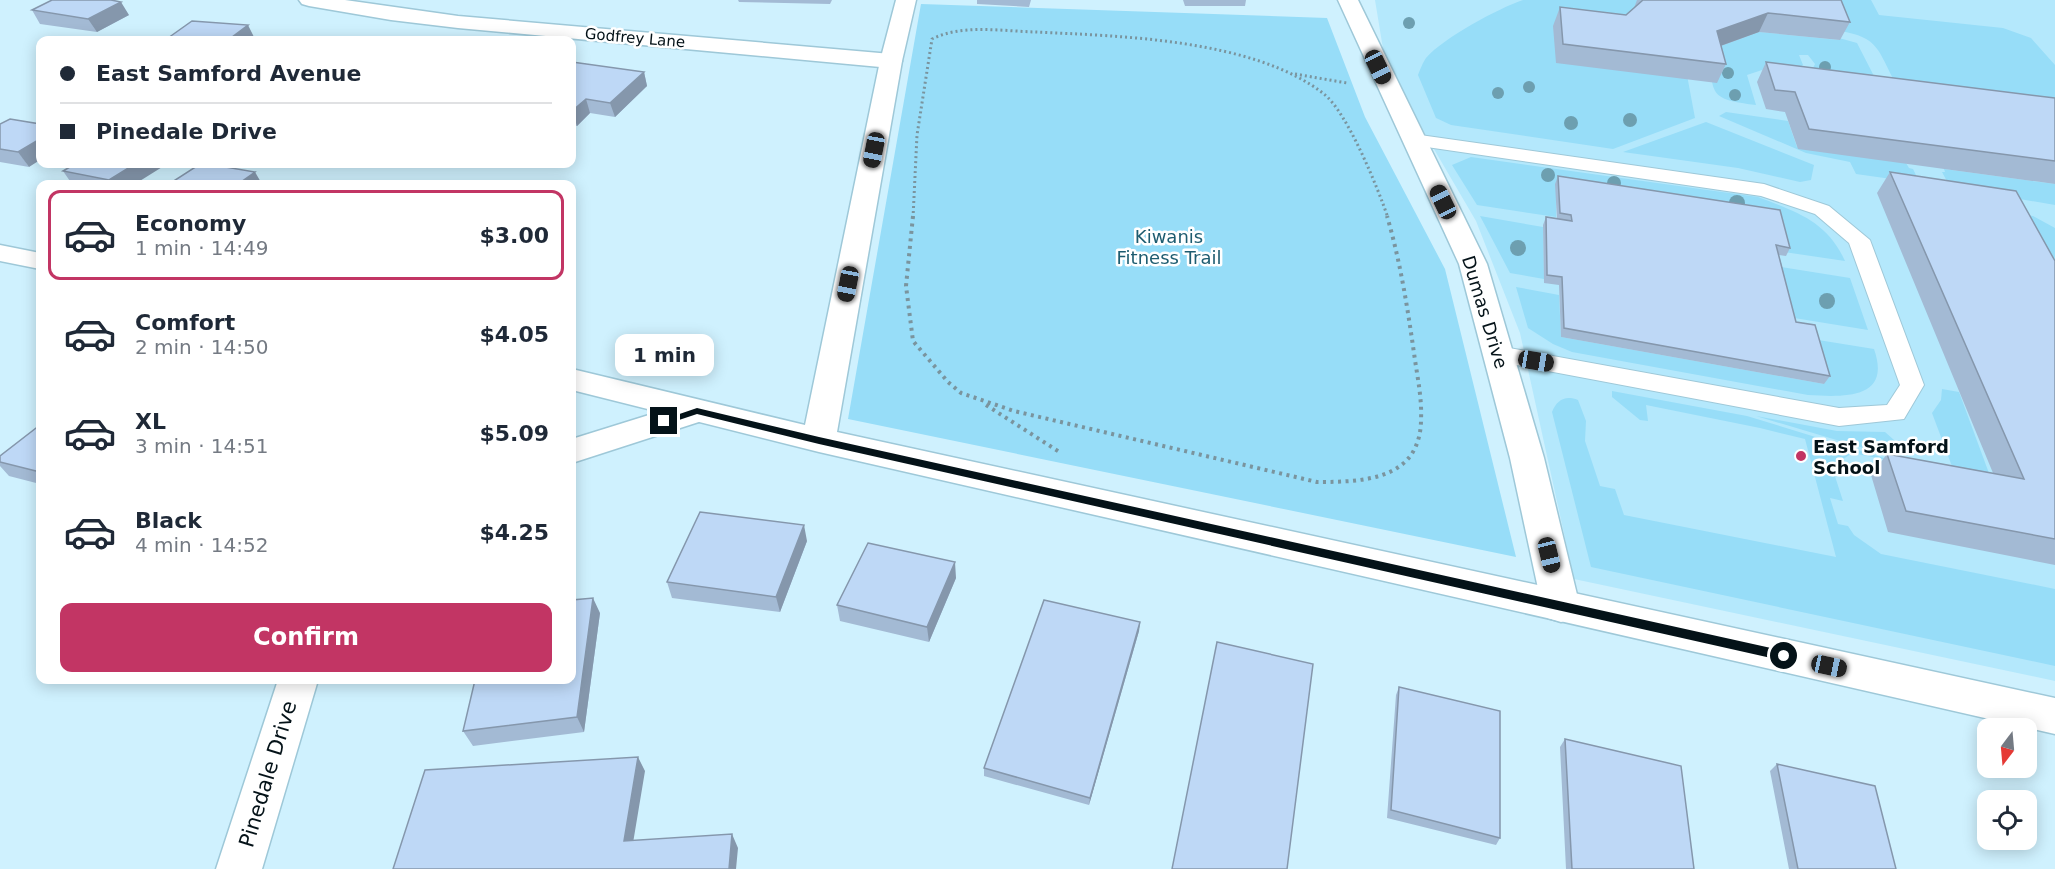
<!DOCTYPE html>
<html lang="en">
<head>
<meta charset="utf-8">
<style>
	body { margin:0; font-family:"DejaVu Sans",sans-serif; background:#f2f2f3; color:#1f2937; height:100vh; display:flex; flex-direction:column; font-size:22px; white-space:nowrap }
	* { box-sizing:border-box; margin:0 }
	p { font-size:20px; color:#747a83 }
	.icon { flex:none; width:33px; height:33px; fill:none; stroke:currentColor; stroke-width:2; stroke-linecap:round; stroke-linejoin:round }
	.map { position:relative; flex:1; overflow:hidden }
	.sheet { position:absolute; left:36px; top:180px; width:540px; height:504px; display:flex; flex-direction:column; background:#fff; border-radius:12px; box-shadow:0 3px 15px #0003 }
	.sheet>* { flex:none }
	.guide { position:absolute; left:36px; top:36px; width:540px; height:132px; border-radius:12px; box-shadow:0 3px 15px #0003; display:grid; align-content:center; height:132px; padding:0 24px; background:#fff }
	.needle { width:39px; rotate:196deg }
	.buttons { position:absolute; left:1977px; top:718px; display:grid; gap:12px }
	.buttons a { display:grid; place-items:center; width:60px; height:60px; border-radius:12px; background:#fff; box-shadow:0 3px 15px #0003; font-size:30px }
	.end { position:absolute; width:27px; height:27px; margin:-14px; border:8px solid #041218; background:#fff; box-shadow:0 0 0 3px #fff }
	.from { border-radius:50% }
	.bubble { position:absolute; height:42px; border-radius:12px; background:#fff; box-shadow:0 3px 15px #0003; font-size:20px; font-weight:700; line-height:42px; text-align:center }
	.car { position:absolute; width:18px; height:36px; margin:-18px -9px; border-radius:8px; box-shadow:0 0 4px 2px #0007; background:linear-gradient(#222 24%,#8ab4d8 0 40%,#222 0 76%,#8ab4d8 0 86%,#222 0) }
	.guide b { display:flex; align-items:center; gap:21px; height:57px; font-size:22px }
	.guide b+b { border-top:2px solid #e0e1e3 }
	.guide i { width:15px; height:15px; background:#1f2937 }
	ul { padding:10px 0 0; list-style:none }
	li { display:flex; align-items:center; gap:18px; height:90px; margin:0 12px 9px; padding:0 12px; border:3px solid transparent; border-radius:12px }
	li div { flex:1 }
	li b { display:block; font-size:22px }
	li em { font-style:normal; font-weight:700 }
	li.current { border-color:#c23564 }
	li>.icon { width:54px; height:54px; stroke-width:1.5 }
	.cta { display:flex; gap:12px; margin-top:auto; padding:12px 24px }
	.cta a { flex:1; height:69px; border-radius:12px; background:#c23564; color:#fff; font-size:24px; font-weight:700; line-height:69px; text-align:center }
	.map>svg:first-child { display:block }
</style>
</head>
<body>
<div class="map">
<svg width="2055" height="869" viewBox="0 0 2055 869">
	<rect width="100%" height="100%" fill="#cff1fe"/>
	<!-- built -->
	<path fill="#b4e8fc" d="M1375,0H2055V681L1574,579L1520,333L1476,221L1386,67Z"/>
	<!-- green -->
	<path fill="#97ddf8" d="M1523,0H1673L1695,118L1613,149L1451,125L1436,118L1418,75C1420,70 1423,62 1426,58C1443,38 1499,8 1523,0Z
		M1823,0H1871L1879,15L2003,28L2031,38L2055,65V102L1895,82C1878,51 1879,37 1840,31Z
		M921,4L1327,18L1365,117L1445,269L1516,557L848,419Z
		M1759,32L1839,40V38L1857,43L1876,80L1813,68L1815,64L1808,55H1799L1803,65L1798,69H1765L1747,75L1756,105C1708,99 1713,95 1709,50Z
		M1726,112L1788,121L1797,147L1906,163L1909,168L1913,169L1920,183L1856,174L1850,162L1806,153L1719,116Z
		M1706,122L1814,165L1811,180L1800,182L1738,168L1623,152Z
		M1471,157L1758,197C1797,212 1827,221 1845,261L1784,252L1556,184V217L1477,205L1452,165Z
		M1944,169L2055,184V205L1950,187L1942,172H1945Z
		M2001,212L2033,216L2055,228V312Z
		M1480,216L1543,227L1544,279L1510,273Z
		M1775,266L1850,278L1868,330L1788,317Z
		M1516,287L1559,295L1561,337L1824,384L1812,339L1874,349C1892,400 1843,397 1808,395L1572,352L1553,344L1528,328Z
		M1942,389L1959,392L1990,476L1953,469L1932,413L1941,400Z
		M1612,391L1747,416L1897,462L1852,453L1832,467L1843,501L1830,498L1838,524L1848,526L1854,535L1881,554L2055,589V666L1591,567L1552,412C1557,400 1565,395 1578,400L1586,421L1585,441L1600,486L1615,489L1624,515L1836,557L1805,439L1760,428L1646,405L1648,421L1640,420L1612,397Z
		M1756,416L1837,431L1885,432L1894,440L1900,459Z"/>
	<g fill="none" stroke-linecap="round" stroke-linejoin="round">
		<!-- lane casing -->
		<g stroke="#9ec8d8" stroke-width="2">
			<path id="lane" d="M1413,134L1764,184L1829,206L1870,240L1924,385L1904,419L1839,426L1490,360L1486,354L1490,348L1498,346L1839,408L1887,405L1900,385L1849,243L1815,214L1761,196L1406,144L1404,140L1406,136Z"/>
		</g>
		<!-- street casing -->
		<g stroke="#9ec8d8" stroke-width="3">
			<path id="street" d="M299,0H345L458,16L891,54L899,56L902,61L899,66L891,68L458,28L391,20L309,6L302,4Z
				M1338,0H1358L1487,264L1544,458L1580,607L1574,618L1561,622L1548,618L1542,607L1510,458L1459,264Z
				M697,400L708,403L713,411L708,419L572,463V439Z
				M278,680H318L262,869H216Z"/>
		</g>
		<!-- secondary casing -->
		<g stroke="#9ec8d8" stroke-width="3">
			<path id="secondary" d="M896,0H916L902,61L837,432L2055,698V734L819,452L572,390V369L805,425L880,61Z
				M0,245L40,253V269L0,261Z"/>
		</g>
		<!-- path-far1 -->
		<path stroke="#7a949e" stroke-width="3" stroke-dasharray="2 3" stroke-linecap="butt" d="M1295,74L1347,83
			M913,218L917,135L932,39C962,24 1001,31 1035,32C1120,36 1254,39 1324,94C1347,112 1378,188 1388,218"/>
		<!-- path -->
		<path stroke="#7a949e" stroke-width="4" stroke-dasharray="3 4.5" stroke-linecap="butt" d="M913,216L906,286L913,341L948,382L961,393L1014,411L1317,482C1347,482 1392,482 1411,455C1418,445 1421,432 1421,420C1422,400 1418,380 1415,360C1408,311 1401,264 1387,216
			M986,405L1061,453"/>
		<!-- lane -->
		<use href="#lane" fill="#fff" fill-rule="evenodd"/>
		<!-- street -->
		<use href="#street" fill="#fff" fill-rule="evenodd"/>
		<!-- secondary -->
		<use href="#secondary" fill="#fff" fill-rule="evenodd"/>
	</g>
	<!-- trees -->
	<g fill="#6d9fb0">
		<circle cx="1409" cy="23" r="6"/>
		<circle cx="1825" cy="67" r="6"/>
		<circle cx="1728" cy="73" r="6"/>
		<circle cx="1529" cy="87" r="6"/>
		<circle cx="1498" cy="93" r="6"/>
		<circle cx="1735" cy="95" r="6"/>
		<circle cx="1630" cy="120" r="7"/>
		<circle cx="1571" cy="123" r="7"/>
		<circle cx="1548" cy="175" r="7"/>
		<circle cx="1614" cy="183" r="7"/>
		<circle cx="1737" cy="203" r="8"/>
		<circle cx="1518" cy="248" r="8"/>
		<circle cx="1827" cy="301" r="8"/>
	</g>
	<!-- wall -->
	<path fill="#a3bad4" d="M738,0H832L830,4L739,2Z
		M977,0H1031L1029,7L977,4Z
		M1183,0H1246L1245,6H1185Z
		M1637,0H1841L1850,22L1840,40L1759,32L1721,46L1726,64L1717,83L1556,63L1553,26L1560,7L1626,15L1634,8Z
		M32,10L129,15L97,32L40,24Z
		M168,38L255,39L253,40H169Z
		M572,62L644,72L647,86L615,117L590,113L577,126L572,125Z
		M1766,62L2055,98V184L1798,149L1785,112L1766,109L1757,82Z
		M0,124L29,167L0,162Z
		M63,171L135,184H72Z
		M1890,172L2055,261V565L1888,532L1871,475L1887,454L1993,473L1877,193Z
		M1558,176L1790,248L1786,256L1779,255L1796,322L1830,376L1824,384L1561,337L1559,285L1544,283L1543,225L1546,217L1557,219L1555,184Z
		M40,425V484L9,476L0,466V456Z
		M807,541L780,612L672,598L667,582Z
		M956,578L929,642L840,621L837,605Z
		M600,613L584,732L473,746L463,731Z
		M1140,622L1139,631L1089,805L984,776V768Z
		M1399,687L1500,838L1496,845L1387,818L1396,695Z
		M1565,739L1694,869H1566L1560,747Z
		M1777,764L1896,869H1789L1770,771Z"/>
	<!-- shaded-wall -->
	<path fill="#8597ac" d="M121,2L129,15L97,32L88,19Z
		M1768,13L1759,32L1709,50L1717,31Z
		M248,25L255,39L253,40H228Z
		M644,72L647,86L615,117L610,103Z
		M586,99L590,113L577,126L572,111Z
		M40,139V160L29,167L18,152Z
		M135,164H167L135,184H112L109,180Z
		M255,172L262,184H238Z
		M804,525L807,541L780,612L776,597Z
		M955,562L956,578L929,642L927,627Z
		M593,598L600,613L584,732L577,717Z
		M1140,622L1139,631L1089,805L1090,798Z
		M638,757L645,771L631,855L624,841Z
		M732,834L738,848L736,869H729Z"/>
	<!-- building -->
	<path fill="#bed8f6" stroke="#8597ac" stroke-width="1.5" d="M52,0H111L121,2L88,19L32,10Z
		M1643,0H1841L1850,22L1768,13L1717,31L1726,64L1563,44L1560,7L1626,15Z
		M192,21L248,25L228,40H204L168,38Z
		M572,62L644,72L610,103L586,99L572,111Z
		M1766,62L2055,98V161L1809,129L1795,92L1775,90Z
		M10,119L40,124V139L18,152L0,149V124Z
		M75,164H135L109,180L63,171Z
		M200,164H208L255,172L238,184H169Z
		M1890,172L2016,191L2055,261V539L1906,511L1887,454L2024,479Z
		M1558,176L1780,210L1790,248L1776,245L1796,322L1815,325L1830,376L1564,328L1562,277L1547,275V271L1546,217L1572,221L1571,215L1560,213Z
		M40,425V472L0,462V456Z
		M700,512L804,525L776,597L667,582Z
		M868,543L955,562L927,627L837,605Z
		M593,598L577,717L463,731L475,680H572V600Z
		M1044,600L1140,622L1090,798L984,768Z
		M1217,642L1313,664L1287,869H1172Z
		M1399,687L1500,711V838L1391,810Z
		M1565,739L1681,766L1694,869H1572Z
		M638,757L624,841L732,834L729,869H393L425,770Z
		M1777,764L1875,786L1896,869H1798Z"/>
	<!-- route -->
	<path fill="#041218" d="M697,408L819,437L1784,651L1789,656L1784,661L819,444L697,414L664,425L659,421Z"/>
	<!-- markers -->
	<circle fill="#c23564" stroke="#fff" stroke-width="2" cx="1801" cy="456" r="6"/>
	<g text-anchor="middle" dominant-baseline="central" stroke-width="5" stroke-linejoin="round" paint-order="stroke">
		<!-- far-street labels -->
		<g font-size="15" fill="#041218" stroke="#fff">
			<text transform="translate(635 38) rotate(5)">Godfrey Lane</text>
		</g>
		<!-- park labels -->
		<g font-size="18" fill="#1d5c70" stroke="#fff">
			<text x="1169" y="236">Kiwanis<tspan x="1169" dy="21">Fitness Trail</tspan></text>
		</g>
		<!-- street labels -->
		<g font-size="18" fill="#041218" stroke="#fff">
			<text transform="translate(1485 312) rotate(73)">Dumas Drive</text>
		</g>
		<!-- poi labels -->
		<g font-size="18" font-weight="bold" fill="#041218" stroke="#fff" text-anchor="start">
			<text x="1813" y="446">East Samford<tspan x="1813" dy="21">School</tspan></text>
		</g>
		<!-- near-street labels -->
		<g font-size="21" fill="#041218" stroke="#fff">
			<text transform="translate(268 774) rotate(-73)">Pinedale Drive</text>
		</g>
	</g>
</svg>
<div class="buttons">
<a><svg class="needle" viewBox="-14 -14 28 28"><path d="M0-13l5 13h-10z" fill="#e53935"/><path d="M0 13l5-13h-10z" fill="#747a83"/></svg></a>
<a><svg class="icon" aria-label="locate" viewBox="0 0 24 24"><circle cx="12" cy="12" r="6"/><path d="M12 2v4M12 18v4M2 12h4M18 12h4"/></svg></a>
</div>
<i class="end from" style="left:1784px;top:656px"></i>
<i class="end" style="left:664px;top:421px"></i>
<div class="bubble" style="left:615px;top:334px;width:99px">1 min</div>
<i class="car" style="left:1378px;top:67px;rotate:154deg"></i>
<i class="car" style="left:874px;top:150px;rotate:191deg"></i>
<i class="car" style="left:1443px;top:202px;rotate:334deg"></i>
<i class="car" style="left:848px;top:284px;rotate:191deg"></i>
<i class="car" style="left:1536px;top:361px;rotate:100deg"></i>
<i class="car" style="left:1549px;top:555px;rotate:166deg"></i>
<i class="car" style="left:1829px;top:666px;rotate:102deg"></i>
<div class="guide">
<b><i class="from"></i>East Samford Avenue</b>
<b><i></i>Pinedale Drive</b>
</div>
<section class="sheet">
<ul>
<li class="current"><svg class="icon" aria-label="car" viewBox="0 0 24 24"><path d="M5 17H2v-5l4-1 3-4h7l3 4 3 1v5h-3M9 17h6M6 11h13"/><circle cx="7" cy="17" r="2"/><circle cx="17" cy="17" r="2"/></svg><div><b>Economy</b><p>1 min · 14:49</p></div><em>$3.00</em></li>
<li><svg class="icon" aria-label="car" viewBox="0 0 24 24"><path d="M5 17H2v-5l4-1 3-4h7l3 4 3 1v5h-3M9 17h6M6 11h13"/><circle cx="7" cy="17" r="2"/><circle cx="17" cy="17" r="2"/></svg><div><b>Comfort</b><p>2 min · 14:50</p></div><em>$4.05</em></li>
<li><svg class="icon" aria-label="car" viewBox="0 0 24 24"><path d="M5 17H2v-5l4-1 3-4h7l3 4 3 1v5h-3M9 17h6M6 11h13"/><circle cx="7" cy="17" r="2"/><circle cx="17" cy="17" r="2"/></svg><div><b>XL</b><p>3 min · 14:51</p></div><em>$5.09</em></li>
<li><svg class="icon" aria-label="car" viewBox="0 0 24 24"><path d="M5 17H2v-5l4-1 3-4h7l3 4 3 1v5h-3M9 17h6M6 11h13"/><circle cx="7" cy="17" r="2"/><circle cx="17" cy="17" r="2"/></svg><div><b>Black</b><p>4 min · 14:52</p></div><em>$4.25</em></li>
</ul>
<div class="cta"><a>Confirm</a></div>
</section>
</div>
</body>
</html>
